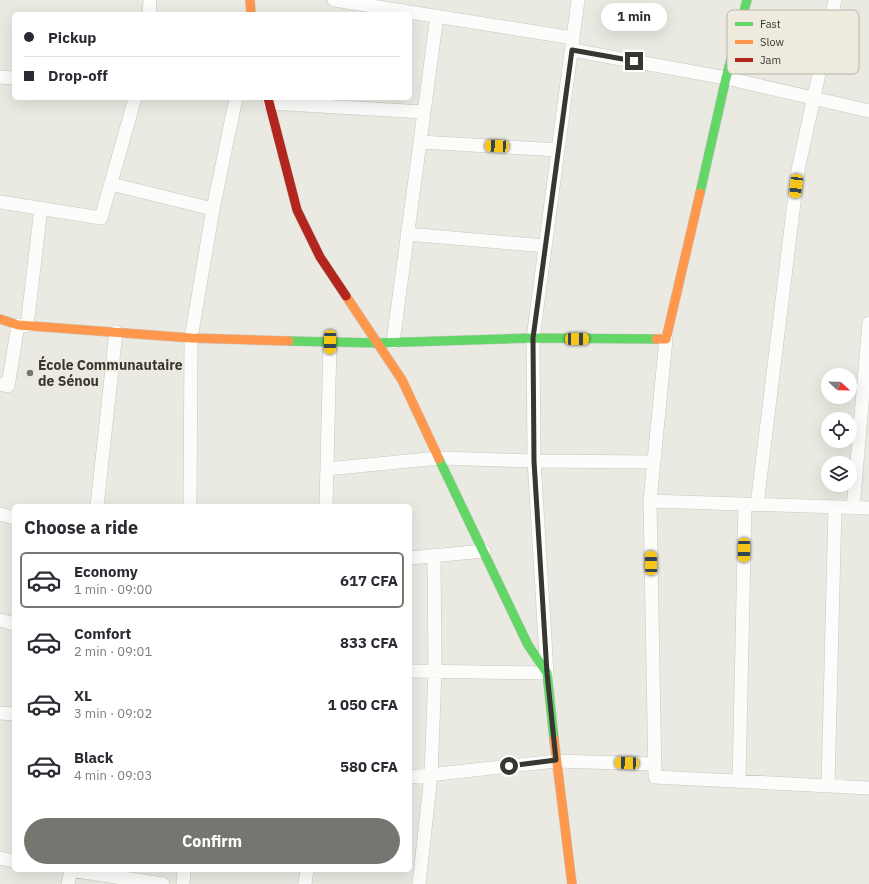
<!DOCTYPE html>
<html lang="en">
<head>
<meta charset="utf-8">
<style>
	body { margin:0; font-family:"IBM Plex Sans",sans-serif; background:#f7f7f7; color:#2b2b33; height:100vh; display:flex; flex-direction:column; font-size:15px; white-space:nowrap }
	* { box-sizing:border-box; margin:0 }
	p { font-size:13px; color:#7c7c81 }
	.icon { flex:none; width:22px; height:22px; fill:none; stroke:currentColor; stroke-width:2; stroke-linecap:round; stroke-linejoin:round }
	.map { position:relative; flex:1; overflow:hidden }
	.panel { position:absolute; left:12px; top:504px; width:400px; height:368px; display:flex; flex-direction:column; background:#fff; border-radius:6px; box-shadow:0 4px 16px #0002 }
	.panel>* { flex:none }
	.top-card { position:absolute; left:12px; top:12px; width:400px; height:88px; border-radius:6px; box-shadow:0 4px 16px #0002; display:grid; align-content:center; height:88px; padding:0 12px; background:#fff }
	.needle { width:26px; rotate:112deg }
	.controls { position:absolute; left:821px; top:368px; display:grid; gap:8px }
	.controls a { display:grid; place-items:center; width:36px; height:36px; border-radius:50%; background:#fff; box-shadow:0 4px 16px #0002; font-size:20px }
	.end { position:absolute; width:18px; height:18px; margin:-9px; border:5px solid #373631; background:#fff; box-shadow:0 0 0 2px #fff }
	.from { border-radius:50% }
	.bubble { position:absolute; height:28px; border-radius:14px; background:#fff; box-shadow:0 4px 16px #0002; font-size:13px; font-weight:700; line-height:28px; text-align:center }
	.car { position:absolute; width:12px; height:24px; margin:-12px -6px; border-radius:5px; box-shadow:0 0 3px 1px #0007; background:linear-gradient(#f5c518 24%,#345 0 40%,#f5c518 0 76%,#345 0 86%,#f5c518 0) }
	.top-card b { display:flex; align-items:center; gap:14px; height:38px; font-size:15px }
	.top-card b+b { border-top:1px solid #e1e1e2 }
	.top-card i { width:10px; height:10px; background:#2b2b33 }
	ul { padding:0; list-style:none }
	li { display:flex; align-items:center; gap:12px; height:56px; margin:0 8px 6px; padding:0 4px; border:2px solid transparent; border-radius:6px }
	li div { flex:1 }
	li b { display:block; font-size:15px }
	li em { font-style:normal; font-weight:700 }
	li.current { border-color:#76756f }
	li>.icon { width:36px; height:36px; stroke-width:1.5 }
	h2 { padding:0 12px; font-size:18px; line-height:48px }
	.primary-button { display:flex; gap:8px; margin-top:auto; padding:8px 12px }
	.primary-button a { flex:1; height:46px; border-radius:24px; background:#76756f; color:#fff; font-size:16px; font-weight:700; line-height:46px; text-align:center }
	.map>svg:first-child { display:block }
</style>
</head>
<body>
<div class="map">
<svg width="869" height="884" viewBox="0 0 869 884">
	<rect width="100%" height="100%" fill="#eae9e2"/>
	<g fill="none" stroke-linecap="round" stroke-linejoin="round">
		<!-- street casing -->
		<g stroke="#c8c7c1" stroke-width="14">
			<path id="street" d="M334,0L573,38
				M149,14L150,0
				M572,50L726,78L869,111
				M0,77L14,78
				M269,103L424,112
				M420,142L558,150
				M111,184L213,209
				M0,202L101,218L135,98
				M407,234L545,246
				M27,326L41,208
				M666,339L650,501L655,777L869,788
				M393,342L437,16
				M0,384L8,386L18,325
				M327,469L439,458L534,461L654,462
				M650,501L869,508
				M757,505L798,170L835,0
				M97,506L116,332
				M190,506L191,338L213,209L236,98
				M326,506L330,342
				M853,508L869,323
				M0,514L14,518
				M410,558L484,551
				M0,620L14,624
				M410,671L547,673L534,461L533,338L578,0
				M0,713L14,714
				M410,777L556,761L655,764
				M739,781L745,505
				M828,786L835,507
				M0,858L14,861
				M70,870L163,884
				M68,884L71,870
				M183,884L184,870
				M305,884L307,870
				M419,884L431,775L435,671L434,555"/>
		</g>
		<!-- fast casing -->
		<g stroke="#c8c7c1" stroke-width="10">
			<path id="fast" d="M700,193L726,78L747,0
				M289,341L377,343L533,338L656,339
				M439,459L528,645L547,673L554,739"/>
		</g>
		<!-- slow casing -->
		<g stroke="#c8c7c1" stroke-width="10">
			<path id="slow" d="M250,0L251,14
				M346,296L402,380L439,459
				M0,319L18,325L191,338L289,341
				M656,339H666L700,193
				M554,739L572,884"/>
		</g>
		<!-- jam casing -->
		<g stroke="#c8c7c1" stroke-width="10">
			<path id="jam" d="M268,98L297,210L320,257L346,296"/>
		</g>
		<!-- street -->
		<use href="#street" stroke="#fcfcfb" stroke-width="13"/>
		<!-- fast -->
		<use href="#fast" stroke="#63d668" stroke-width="9"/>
		<!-- slow -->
		<use href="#slow" stroke="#ff974d" stroke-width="9"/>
		<!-- jam -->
		<use href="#jam" stroke="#b3261e" stroke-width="9"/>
	</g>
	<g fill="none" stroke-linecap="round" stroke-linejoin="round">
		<!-- route -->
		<path stroke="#373631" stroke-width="5" d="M509,766L556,760L547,673L534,461L533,338L572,50L634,61"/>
	</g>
	<!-- markers -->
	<circle fill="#76756f" stroke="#eeebde" stroke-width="1.5" cx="30" cy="373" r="4"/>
	<g text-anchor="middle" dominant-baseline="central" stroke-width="3" stroke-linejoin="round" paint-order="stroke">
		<!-- poi labels -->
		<g font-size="14" font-weight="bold" fill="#373631" stroke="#eeebde" text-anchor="start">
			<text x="38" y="365">École Communautaire<tspan x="38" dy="16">de Sénou</tspan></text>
		</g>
	</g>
	<!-- legend -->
	<rect x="727" y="10" width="132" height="64" rx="6" fill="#eeebde" stroke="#b7b5aa" stroke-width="1"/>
	<rect x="735" y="22" width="18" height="4" fill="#63d668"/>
	<rect x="735" y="40" width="18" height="4" fill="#ff974d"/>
	<rect x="735" y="58" width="18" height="4" fill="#b3261e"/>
	<g font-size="11" fill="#373631">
		<text x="760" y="28">Fast</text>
		<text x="760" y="46">Slow</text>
		<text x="760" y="64">Jam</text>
	</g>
</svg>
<div class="controls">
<a><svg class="needle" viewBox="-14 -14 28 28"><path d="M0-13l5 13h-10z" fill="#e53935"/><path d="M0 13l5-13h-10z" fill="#7c7c81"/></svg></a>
<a><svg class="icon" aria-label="locate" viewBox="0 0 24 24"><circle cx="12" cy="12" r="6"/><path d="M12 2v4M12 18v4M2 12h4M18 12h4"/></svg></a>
<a><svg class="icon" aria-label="layers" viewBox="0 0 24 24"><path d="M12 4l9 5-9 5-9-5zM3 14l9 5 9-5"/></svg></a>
</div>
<i class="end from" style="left:509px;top:766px"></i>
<i class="end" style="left:634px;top:61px"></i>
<div class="bubble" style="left:601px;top:3px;width:66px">1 min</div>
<i class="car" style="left:497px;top:146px;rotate:273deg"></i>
<i class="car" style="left:796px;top:186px;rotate:187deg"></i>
<i class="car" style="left:577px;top:339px;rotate:90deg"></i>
<i class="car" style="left:330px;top:342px;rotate:181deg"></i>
<i class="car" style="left:744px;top:550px;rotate:181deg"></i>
<i class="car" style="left:651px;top:563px;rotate:359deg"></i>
<i class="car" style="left:627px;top:763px;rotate:272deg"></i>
<div class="top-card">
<b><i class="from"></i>Pickup</b>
<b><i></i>Drop-off</b>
</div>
<section class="panel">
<h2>Choose a ride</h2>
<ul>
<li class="current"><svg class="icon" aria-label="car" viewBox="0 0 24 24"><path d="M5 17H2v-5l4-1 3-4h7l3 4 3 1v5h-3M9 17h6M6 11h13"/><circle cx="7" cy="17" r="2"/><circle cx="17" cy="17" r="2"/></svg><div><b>Economy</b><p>1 min · 09:00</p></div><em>617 CFA</em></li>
<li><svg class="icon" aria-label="car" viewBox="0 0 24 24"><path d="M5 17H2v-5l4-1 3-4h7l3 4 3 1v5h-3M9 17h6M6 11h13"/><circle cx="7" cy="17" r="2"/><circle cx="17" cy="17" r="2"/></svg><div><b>Comfort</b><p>2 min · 09:01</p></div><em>833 CFA</em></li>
<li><svg class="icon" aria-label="car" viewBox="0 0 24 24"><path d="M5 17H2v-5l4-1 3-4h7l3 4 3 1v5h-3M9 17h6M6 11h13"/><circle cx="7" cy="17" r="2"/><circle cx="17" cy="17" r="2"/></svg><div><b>XL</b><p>3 min · 09:02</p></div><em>1 050 CFA</em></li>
<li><svg class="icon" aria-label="car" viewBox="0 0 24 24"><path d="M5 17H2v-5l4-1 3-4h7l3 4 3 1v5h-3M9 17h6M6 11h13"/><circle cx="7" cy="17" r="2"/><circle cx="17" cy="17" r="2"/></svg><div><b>Black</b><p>4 min · 09:03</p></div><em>580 CFA</em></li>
</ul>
<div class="primary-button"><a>Confirm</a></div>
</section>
</div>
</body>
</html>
